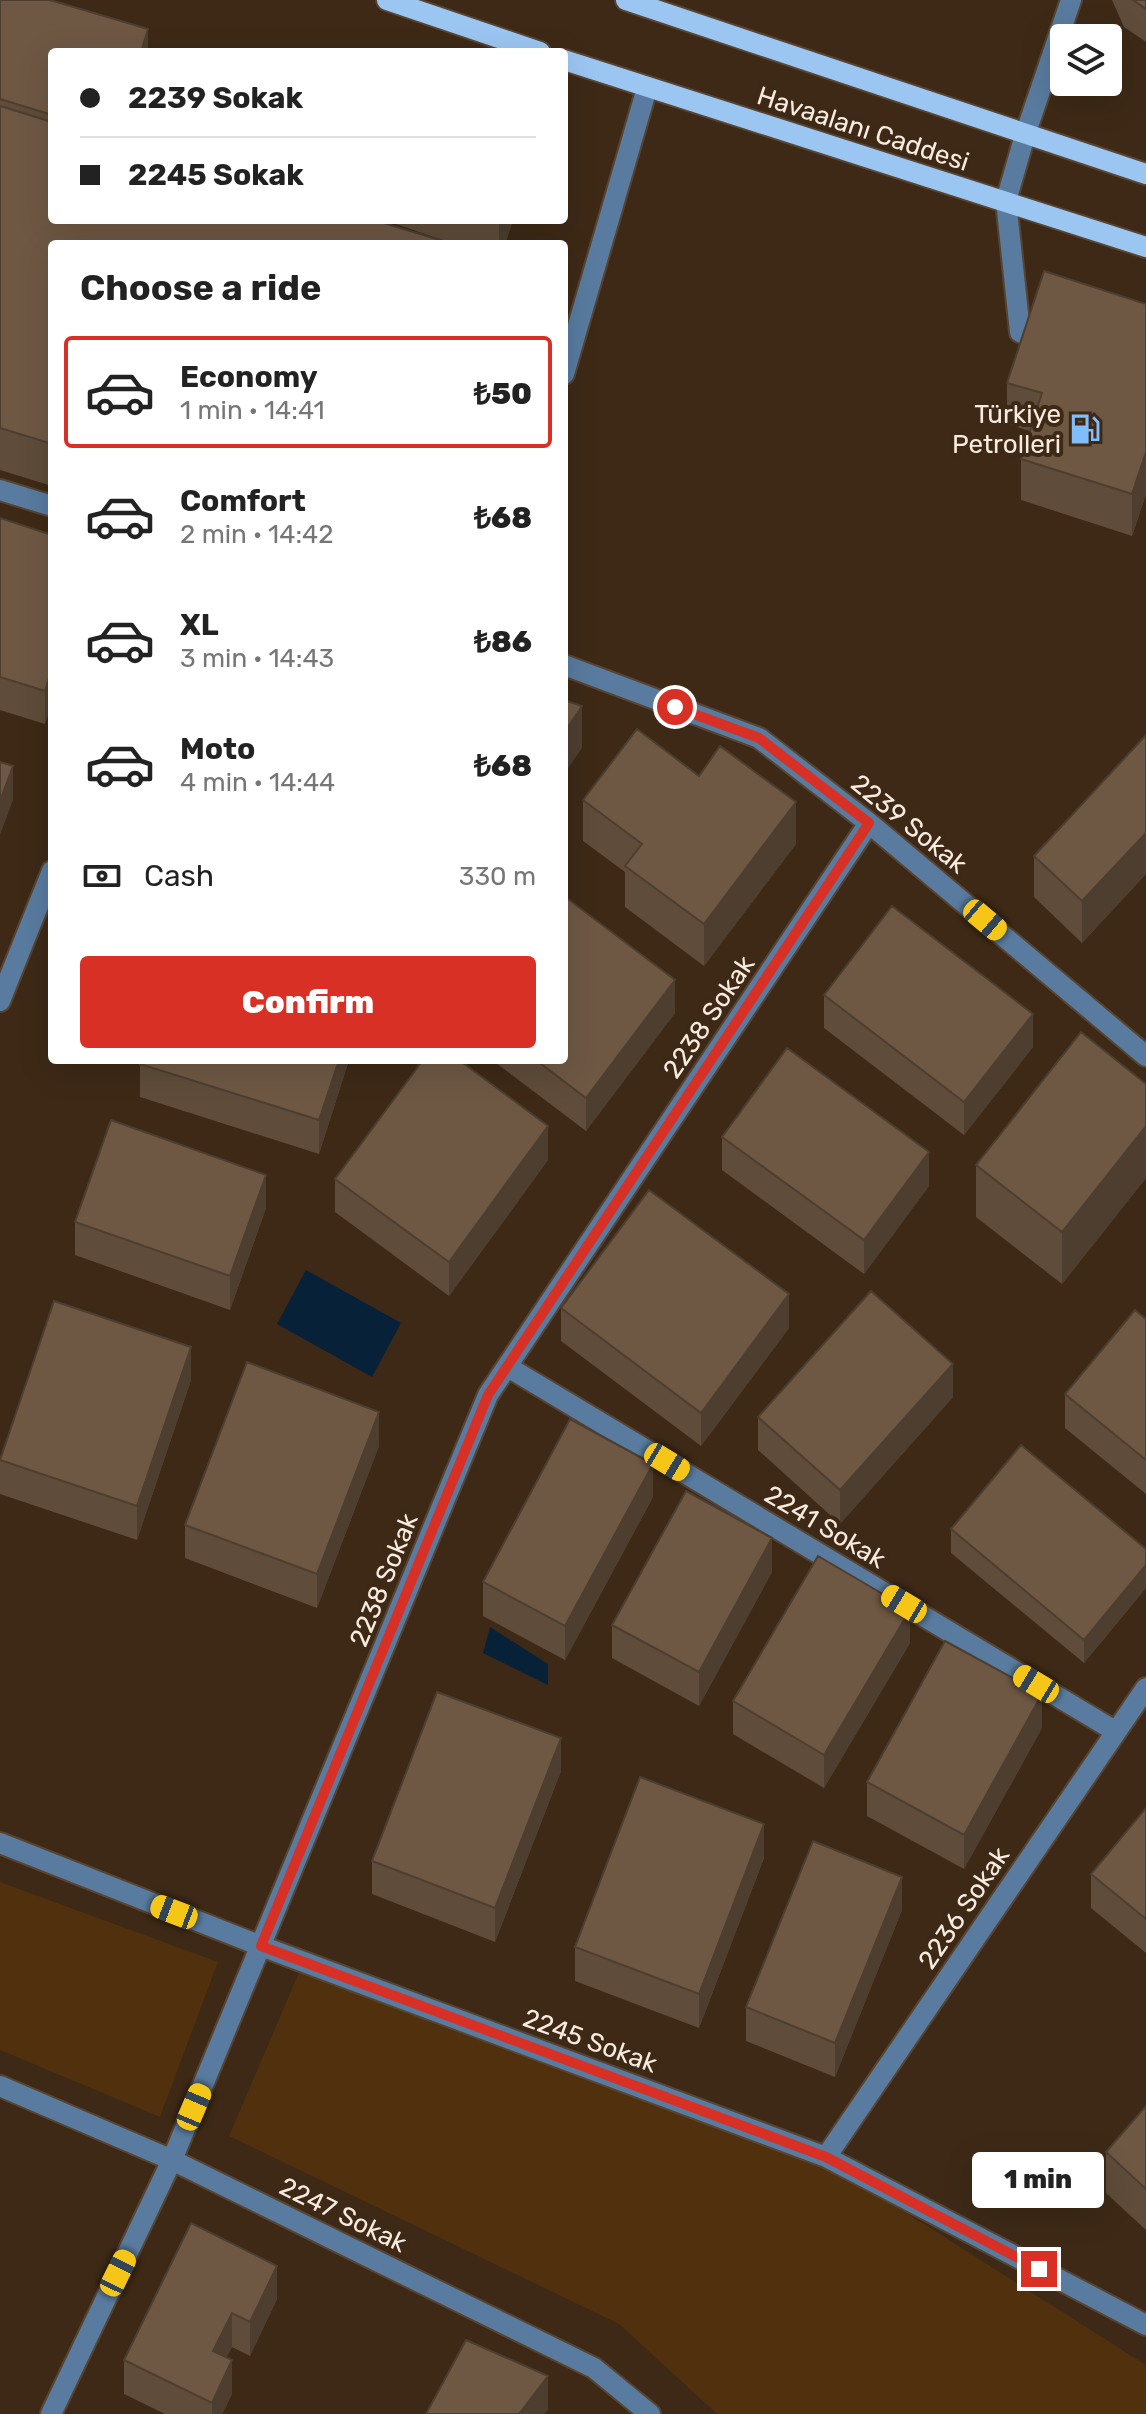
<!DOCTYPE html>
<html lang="en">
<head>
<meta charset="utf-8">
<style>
	body { margin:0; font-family:Rubik,sans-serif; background:#f6f6f6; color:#222; height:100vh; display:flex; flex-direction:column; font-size:30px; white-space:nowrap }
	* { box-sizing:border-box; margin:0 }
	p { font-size:26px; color:#767676 }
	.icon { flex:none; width:44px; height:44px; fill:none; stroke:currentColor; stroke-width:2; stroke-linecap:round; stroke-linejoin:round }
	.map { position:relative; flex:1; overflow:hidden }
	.sheet { position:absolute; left:48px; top:240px; width:520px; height:824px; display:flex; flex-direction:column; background:#fff; border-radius:8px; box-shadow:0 8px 32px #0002 }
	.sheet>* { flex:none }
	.banner { position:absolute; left:48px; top:48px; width:520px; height:176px; border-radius:8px; box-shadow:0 8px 32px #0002; display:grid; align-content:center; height:176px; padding:0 32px; background:#fff }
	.fabs { position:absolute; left:1050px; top:24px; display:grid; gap:16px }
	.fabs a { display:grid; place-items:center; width:72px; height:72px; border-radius:8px; background:#fff; box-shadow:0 8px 32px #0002; font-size:40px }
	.end { position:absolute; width:36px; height:36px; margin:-18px; border:10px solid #d93025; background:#fff; box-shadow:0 0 0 4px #fff }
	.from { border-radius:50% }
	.bubble { position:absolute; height:56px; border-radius:8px; background:#fff; box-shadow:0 8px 32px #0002; font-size:26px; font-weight:800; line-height:56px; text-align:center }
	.car { position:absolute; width:24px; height:48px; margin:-24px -12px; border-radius:10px; box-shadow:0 0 6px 2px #0007; background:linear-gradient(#f5c518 24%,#345 0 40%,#f5c518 0 76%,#345 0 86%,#f5c518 0) }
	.banner b { display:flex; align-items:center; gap:28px; height:76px; font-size:30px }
	.banner b+b { border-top:2px solid #e0e0e0 }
	.banner i { width:20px; height:20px; background:#222 }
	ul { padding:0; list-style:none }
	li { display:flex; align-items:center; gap:24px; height:112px; margin:0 16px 12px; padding:0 16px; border:4px solid transparent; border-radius:8px }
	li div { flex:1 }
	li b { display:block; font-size:30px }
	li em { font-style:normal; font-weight:800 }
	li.current { border-color:#d93025 }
	li>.icon { width:72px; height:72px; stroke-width:1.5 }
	h2 { padding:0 32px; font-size:36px; line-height:96px }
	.pay { display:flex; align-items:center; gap:20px; height:88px; padding:0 32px; font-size:30px }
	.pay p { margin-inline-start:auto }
	.action { display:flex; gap:16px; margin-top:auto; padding:16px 32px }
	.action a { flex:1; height:92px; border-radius:8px; background:#d93025; color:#fff; font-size:32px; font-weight:800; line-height:92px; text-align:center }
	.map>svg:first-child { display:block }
</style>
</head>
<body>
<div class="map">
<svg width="1146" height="2414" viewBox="0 0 1146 2414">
	<rect width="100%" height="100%" fill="#3d2916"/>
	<!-- green -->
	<path fill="#50300d" d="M0,1882L218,1962L160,2117L0,2050Z
		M300,1970L842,2172L1146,2365V2414H717L619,2324L229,2136Z"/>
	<!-- water -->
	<path fill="#072139" d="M306,1270L401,1323L372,1377L277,1324Z
		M490,1627L548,1664V1685L483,1653Z"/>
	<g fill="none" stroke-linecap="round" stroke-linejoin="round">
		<!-- minor casing -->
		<g stroke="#574432" stroke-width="24">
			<path id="minor" d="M1047,342L1020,332L1006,201L1025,135L1071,0
				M564,374L647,88
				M0,490L52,506
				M564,665L759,738L869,823L1146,1056
				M0,1001L52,871
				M508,1367L1115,1731
				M0,1843L261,1946L826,2157L1146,2325
				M0,2086L172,2160L594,2368L650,2414
				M826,2157L1146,1688
				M51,2414L172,2160L488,1395L869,823"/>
		</g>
		<!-- major casing -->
		<g stroke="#574432" stroke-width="24">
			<path id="major" d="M387,0L540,52
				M626,0L1146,174
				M564,60L1146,247"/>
		</g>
		<!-- minor -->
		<use href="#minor" stroke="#587b9f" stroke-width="20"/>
		<!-- major -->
		<use href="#major" stroke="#9bc6f2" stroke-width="20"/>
	</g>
	<!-- wall -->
	<path fill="#5f4c3a" d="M0,0L148,52H52V486L0,470Z
		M1112,0H1146V42L1124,27Z
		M384,220H513L505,244H454Z
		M1146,304V494L1132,536L1021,500V459L1030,431L1007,424V383Z
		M0,518L52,535L45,724L0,710Z
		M1146,735V874L1082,943L1034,897V856Z
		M699,776L796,844L704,966L625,907V872L583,841V800Z
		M824,995L1033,1047L964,1135L824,1028Z
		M675,1013L586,1131L492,1060H564Z
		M349,1060L319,1154L140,1097V1064Z
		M1146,1084V1178L1062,1284L976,1217V1165Z
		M722,1137L929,1186L864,1274L722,1170Z
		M548,1160L449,1296L335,1212V1179Z
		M266,1208L230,1310L75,1255V1222Z
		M561,1308L789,1328L701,1446L561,1341Z
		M1146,1319V1494L1065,1428V1394Z
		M191,1380L137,1540L0,1494V1460Z
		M953,1397L840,1524L758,1450V1417Z
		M379,1446L317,1608L185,1558V1525Z
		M653,1497L565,1660L483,1616V1582Z
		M951,1529L1146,1549V1588L1084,1663L951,1553Z
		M772,1572L699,1706L612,1658V1625Z
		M910,1643L824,1788L733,1734V1701Z
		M1042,1728L964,1869L867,1816V1782Z
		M561,1771L495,1942L372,1894V1861Z
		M1146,1808V1953L1091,1908V1874Z
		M764,1858L699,2028L575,1981V1947Z
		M902,1910L835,2077L746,2041V2007Z
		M1146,2106V2230L1106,2193V2152Z
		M191,2223L277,2299L250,2356L232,2347L226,2358L232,2394L222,2414H165L124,2394V2360Z"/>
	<!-- shaded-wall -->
	<path fill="#4d3e30" d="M148,29V52H141Z
		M499,220H513L505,244H499Z
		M1146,452V494L1132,536V494Z
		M52,669V703L45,724V691Z
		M582,706V748L564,774V733Z
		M13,766V800L0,835V801Z
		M796,802V844L704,966V924Z
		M1146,833V874L1082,943V901Z
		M675,980V1013L586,1131V1098Z
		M1033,1014V1047L964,1135V1102Z
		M339,1060H349L319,1154V1120Z
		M548,1126V1160L449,1296V1262Z
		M1146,1126V1178L1062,1284V1232Z
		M929,1152V1186L864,1274V1240Z
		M266,1175V1208L230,1310V1276Z
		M789,1294V1328L701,1446V1413Z
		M191,1347V1380L137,1540V1506Z
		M953,1364V1397L840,1524V1490Z
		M379,1412V1446L317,1608V1574Z
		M653,1464V1497L565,1660V1626Z
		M772,1538V1572L699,1706V1672Z
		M1146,1565V1588L1084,1663V1640Z
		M910,1610V1643L824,1788V1755Z
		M1042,1694V1728L964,1869V1835Z
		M561,1738V1771L495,1942V1908Z
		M764,1824V1858L699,2028V1994Z
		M902,1877V1910L835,2077V2043Z
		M277,2266V2299L250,2356V2322Z
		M232,2313V2347L213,2385V2351Z
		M232,2360V2394L222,2414H212V2403Z
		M548,2376V2410L544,2414H519Z"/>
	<!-- building -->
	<path fill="#6e5844" stroke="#4d3e30" stroke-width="2" d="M0,0H50L148,29L141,52H52V115L0,99Z
		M1133,0H1146V9Z
		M0,106L52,122V220H374L453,244H52V444L0,428Z
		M1044,271L1146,304V452L1132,494L1021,459L1042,393L1007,383Z
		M0,518L52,535V669L45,691L0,677Z
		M564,700L582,706L564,733Z
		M637,729L699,776L720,746L796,802L704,924L625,866L642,844L583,800Z
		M1146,735V833L1082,901L1034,856Z
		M0,762L13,766L0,801Z
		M564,896L675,980L586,1098L536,1060H564Z
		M892,906L1033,1014L964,1102L824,995Z
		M1081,1032L1146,1084V1126L1062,1232L976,1165Z
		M787,1048L929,1152L864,1240L722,1137Z
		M141,1060H339L319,1120L140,1064Z
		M423,1060H459L548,1126L449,1262L335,1179Z
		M111,1120L266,1175L230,1276L75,1222Z
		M649,1190L789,1294L701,1413L561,1308Z
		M871,1291L953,1364L840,1490L758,1417Z
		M54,1301L191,1347L137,1506L0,1460Z
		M1135,1310L1146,1319V1460L1065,1394Z
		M247,1362L379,1412L317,1574L185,1525Z
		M570,1419L653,1464L565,1626L483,1582Z
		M1021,1445L1146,1549V1565L1084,1640L951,1529Z
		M686,1491L772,1538L699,1672L612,1625Z
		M818,1556L910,1610L824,1755L733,1701Z
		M945,1641L1042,1694L964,1835L867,1782Z
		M437,1692L561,1738L495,1908L372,1861Z
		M640,1777L764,1824L699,1994L575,1947Z
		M1146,1808V1919L1091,1874Z
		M813,1841L902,1877L835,2043L746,2007Z
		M1146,2106V2189L1106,2152Z
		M191,2223L277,2266L250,2322L232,2313L213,2351L232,2360L212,2403L124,2360Z
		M466,2340L548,2376L519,2414H426Z"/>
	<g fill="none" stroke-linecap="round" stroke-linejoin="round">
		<!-- route -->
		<path stroke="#d93025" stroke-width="10" d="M675,707L759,738L869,823L488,1395L261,1946L826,2157L1039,2269"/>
	</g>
	<!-- icons -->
	<defs>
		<g id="fuel-bare" transform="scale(2.4)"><path d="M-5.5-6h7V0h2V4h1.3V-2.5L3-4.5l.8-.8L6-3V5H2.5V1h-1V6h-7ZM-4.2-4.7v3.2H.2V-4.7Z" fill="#80bdfa" stroke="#3d2916" stroke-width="2.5" paint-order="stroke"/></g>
	</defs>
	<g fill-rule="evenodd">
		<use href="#fuel-bare" x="1085" y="429"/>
	</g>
	<g text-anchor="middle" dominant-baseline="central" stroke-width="8" stroke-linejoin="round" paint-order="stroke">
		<!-- street labels -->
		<g font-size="26" fill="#f9ebe0" stroke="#3d2916">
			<text transform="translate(863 129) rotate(18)">Havaalanı Caddesi</text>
			<text transform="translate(909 824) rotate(39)">2239 Sokak</text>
			<text transform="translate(709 1017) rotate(-56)">2238 Sokak</text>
			<text transform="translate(825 1527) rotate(31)">2241 Sokak</text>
			<text transform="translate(384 1580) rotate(-68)">2238 Sokak</text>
			<text transform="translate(964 1908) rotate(-56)">2236 Sokak</text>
			<text transform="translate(590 2041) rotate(20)">2245 Sokak</text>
			<text transform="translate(343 2215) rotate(26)">2247 Sokak</text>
		</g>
		<!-- poi labels -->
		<g font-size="26" fill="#f9ebe0" stroke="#3d2916" text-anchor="end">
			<text x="1061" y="414">Türkiye<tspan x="1061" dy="30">Petrolleri</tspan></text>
		</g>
	</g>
</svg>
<div class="fabs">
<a><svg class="icon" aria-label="layers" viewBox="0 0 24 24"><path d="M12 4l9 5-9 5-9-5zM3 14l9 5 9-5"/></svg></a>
</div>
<i class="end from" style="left:675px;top:707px"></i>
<i class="end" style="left:1039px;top:2269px"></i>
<div class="bubble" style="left:972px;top:2152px;width:132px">1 min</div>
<i class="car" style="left:985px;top:920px;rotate:130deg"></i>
<i class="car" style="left:667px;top:1462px;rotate:121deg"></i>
<i class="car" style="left:904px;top:1604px;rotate:301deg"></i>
<i class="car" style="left:1036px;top:1684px;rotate:301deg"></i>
<i class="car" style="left:174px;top:1912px;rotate:291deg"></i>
<i class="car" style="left:194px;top:2107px;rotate:23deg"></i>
<i class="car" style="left:118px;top:2273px;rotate:26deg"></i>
<div class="banner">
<b><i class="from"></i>2239 Sokak</b>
<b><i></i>2245 Sokak</b>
</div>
<section class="sheet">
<h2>Choose a ride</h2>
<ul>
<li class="current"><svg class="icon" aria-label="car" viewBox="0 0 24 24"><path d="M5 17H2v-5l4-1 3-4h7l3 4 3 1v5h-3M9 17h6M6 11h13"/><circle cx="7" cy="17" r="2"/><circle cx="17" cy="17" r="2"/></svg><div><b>Economy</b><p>1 min · 14:41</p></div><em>₺50</em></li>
<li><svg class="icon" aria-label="car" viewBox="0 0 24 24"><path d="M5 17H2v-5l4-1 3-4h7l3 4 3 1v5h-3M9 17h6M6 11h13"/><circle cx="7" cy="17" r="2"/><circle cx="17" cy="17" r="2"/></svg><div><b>Comfort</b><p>2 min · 14:42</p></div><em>₺68</em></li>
<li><svg class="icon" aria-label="car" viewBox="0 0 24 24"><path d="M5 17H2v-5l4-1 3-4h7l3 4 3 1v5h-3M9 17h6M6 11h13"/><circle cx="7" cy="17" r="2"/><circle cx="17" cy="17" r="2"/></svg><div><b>XL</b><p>3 min · 14:43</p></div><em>₺86</em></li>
<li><svg class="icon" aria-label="car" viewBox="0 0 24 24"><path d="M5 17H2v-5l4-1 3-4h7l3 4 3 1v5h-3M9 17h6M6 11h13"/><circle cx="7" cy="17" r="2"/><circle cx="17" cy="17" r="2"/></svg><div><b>Moto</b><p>4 min · 14:44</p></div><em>₺68</em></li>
</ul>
<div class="pay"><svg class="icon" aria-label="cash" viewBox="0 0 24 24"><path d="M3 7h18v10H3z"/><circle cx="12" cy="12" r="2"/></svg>Cash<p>330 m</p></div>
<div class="action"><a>Confirm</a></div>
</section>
</div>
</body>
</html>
